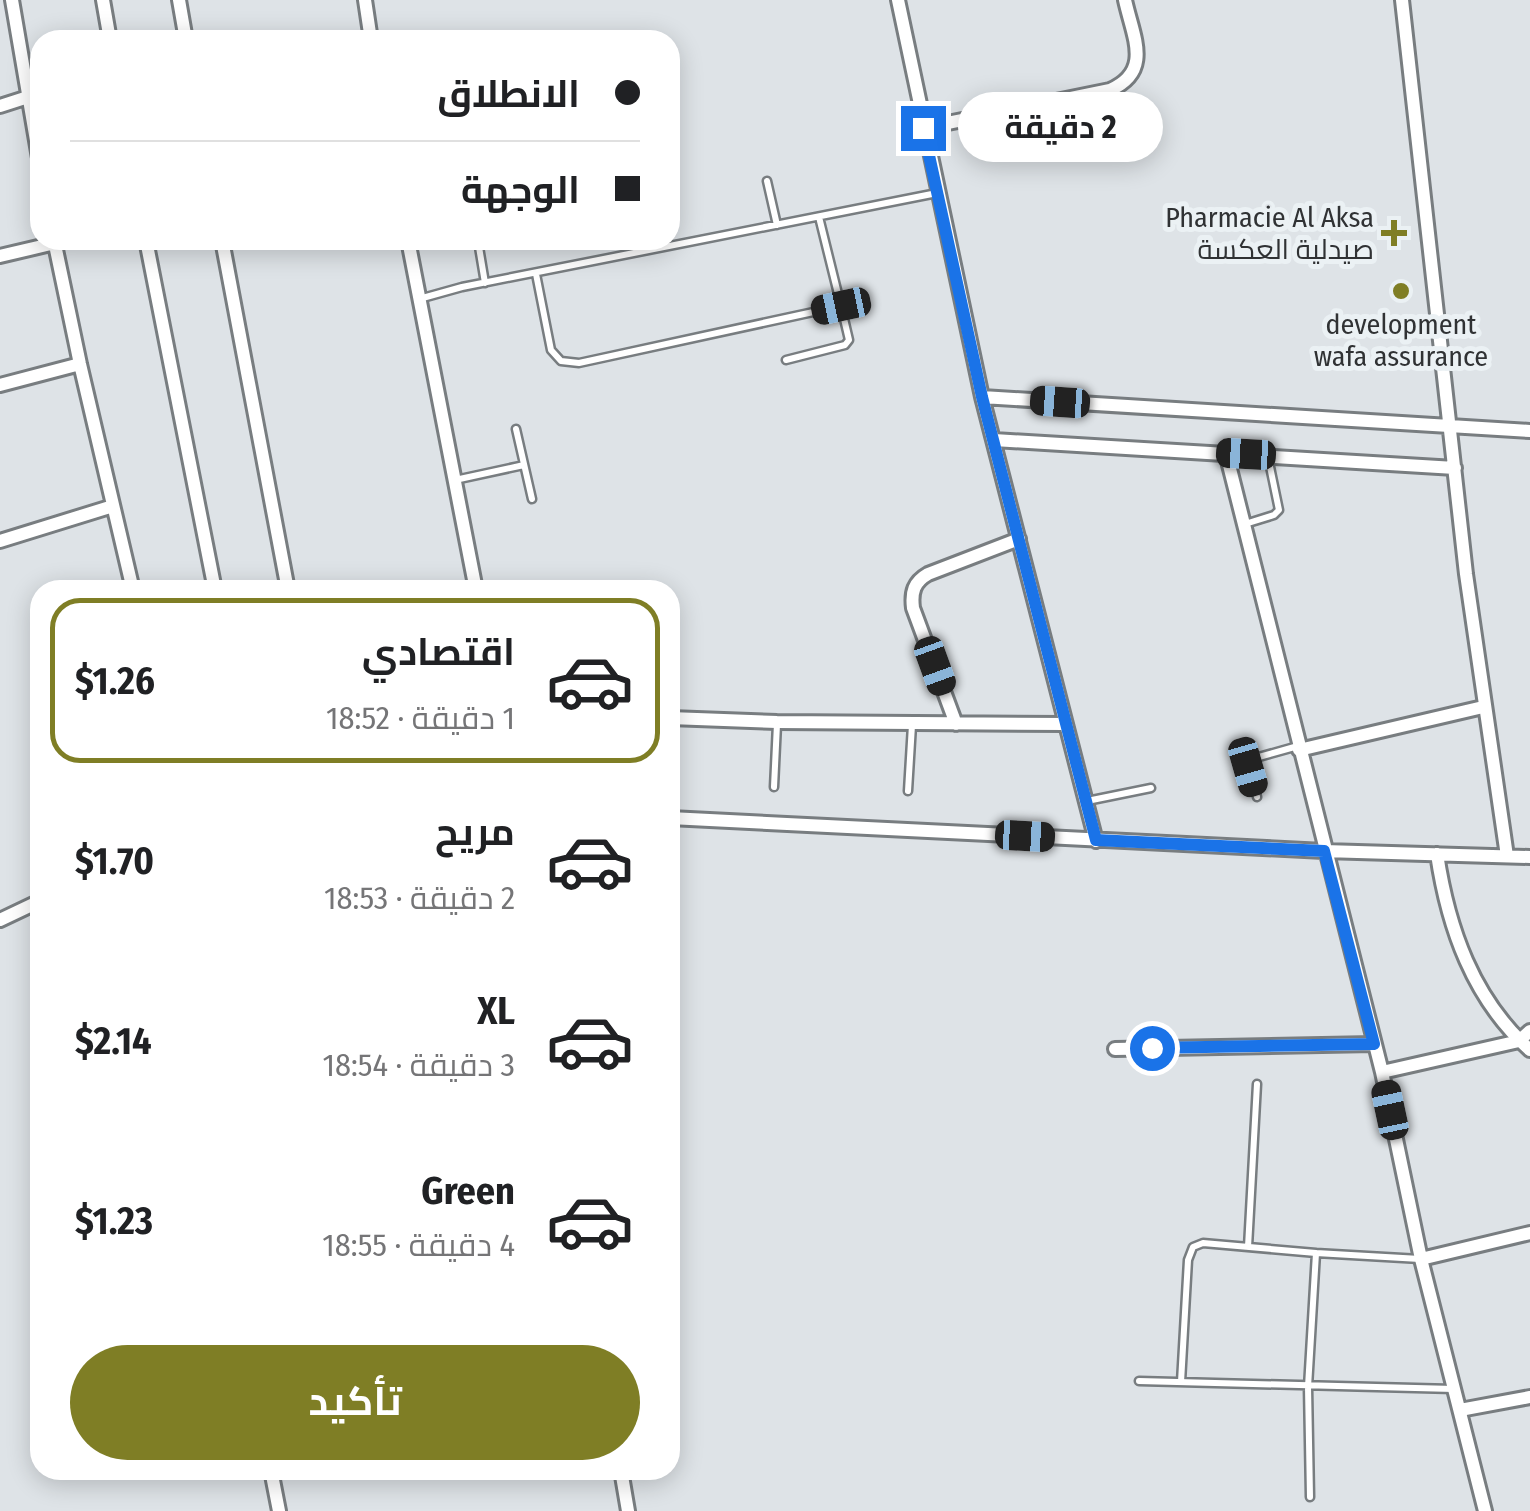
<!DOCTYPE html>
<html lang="ar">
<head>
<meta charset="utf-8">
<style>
	body { margin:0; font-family:"Fira Sans Condensed",Cairo,sans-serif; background:#f2f2f2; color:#202124; direction:rtl; height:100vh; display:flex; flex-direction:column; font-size:38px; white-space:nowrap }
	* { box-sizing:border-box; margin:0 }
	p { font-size:32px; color:#757577 }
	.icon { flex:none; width:55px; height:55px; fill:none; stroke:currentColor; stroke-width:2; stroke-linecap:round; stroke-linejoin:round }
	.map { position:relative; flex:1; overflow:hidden; direction:ltr }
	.details { position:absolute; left:30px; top:580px; width:650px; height:900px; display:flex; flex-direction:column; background:#fff; border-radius:30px; box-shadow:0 5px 25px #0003; direction:rtl }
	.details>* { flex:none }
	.banner { position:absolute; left:30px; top:30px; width:650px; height:220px; border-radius:30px; box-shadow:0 5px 25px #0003; direction:rtl; display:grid; align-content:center; height:220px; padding:0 40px; background:#fff }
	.end { position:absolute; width:45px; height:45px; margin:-22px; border:12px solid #1a73e8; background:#fff; box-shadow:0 0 0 5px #fff }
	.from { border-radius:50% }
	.bubble { position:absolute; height:70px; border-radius:35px; background:#fff; box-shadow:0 5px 25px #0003; font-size:32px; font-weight:700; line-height:70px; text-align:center; direction:rtl }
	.car { position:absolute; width:30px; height:60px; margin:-30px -15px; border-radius:12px; box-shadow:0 0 8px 2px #0007; background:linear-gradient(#222 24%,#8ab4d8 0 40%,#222 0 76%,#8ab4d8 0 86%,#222 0) }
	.banner b { display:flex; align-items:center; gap:35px; height:95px; font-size:38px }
	.banner b+b { border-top:2px solid #e0e0e0 }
	.banner i { width:25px; height:25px; background:#202124 }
	ul { padding:18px 0 0; list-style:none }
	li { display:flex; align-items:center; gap:30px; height:165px; margin:0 20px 15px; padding:0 20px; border:5px solid transparent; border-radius:30px }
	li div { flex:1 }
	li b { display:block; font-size:38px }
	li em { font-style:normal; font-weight:700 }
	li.selected { border-color:#7f7e25 }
	li>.icon { width:90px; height:90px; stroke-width:1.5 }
	.primary-button { display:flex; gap:20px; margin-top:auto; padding:20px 40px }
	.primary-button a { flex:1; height:115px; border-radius:60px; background:#7f7e25; color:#fff; font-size:40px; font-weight:700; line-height:115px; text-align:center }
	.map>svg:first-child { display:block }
</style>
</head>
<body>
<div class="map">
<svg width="1530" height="1511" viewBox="0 0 1530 1511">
	<rect width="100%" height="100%" fill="#dee3e7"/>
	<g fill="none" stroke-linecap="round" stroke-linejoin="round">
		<!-- lane casing -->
		<g stroke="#787d80" stroke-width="11">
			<path id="lane" d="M767,181L777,225
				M479,247L485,283
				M536,274L551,350L561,361L579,363L841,306L819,217
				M419,299L462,287L937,193
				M786,360L845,345L849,340L841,306
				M516,429L532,499
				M455,480L524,465
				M1245,524L1274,515L1279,510L1268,457
				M774,787L777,724
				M908,791L912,725
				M1257,797L1248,760L1298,746
				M1087,801L1151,788
				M1248,1247L1257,1084
				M1139,1381L1454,1389
				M1181,1382L1188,1260L1193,1247L1203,1243L1316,1253
				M1310,1497L1308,1387L1316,1253L1420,1259"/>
		</g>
		<!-- street casing -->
		<g stroke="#787d80" stroke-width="18">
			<path id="street" d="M12,0L40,164
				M103,0L110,40
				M179,0L186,40
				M365,0L371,40
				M898,0L982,397L1096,841
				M1402,0L1466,574L1507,856
				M0,106L28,97
				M923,128L1110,90C1153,71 1133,37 1125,0
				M54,240L80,364L133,590
				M146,240L215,590
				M222,240L288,590
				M408,240L476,590
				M0,256L55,243
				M0,385L80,364
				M982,397L1530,431
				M994,440L1455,468
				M1226,453L1382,1072L1421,1259L1485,1511
				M0,541L113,506
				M39,686H40
				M670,718L777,722L1065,724
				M956,724L913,608C911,592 914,582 928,574L1019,539
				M1299,750L1483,707
				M670,818L1324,851L1530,857
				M1437,854C1448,928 1473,999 1530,1050
				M0,920L40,901
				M1115,1049L1374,1044
				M1382,1072L1519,1041L1530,1031
				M1421,1259L1530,1233
				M1460,1410L1530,1397
				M271,1470L279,1511
				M621,1470L628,1511"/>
		</g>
		<!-- lane -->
		<use href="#lane" stroke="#fff" stroke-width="6"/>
		<!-- street -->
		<use href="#street" stroke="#fff" stroke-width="12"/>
	</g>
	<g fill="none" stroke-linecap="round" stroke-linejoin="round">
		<!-- route -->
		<path stroke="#1a73e8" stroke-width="12" d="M923,128L982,397L1096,840L1324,851L1374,1044L1152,1048"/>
	</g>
	<!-- markers -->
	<g fill="#7f7e25" stroke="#ebf1f4" stroke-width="4">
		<path d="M1389 218h10v10h10v10h-10v10h-10v-10h-10v-10h10z"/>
		<circle cx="1401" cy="291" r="10"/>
	</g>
	<g text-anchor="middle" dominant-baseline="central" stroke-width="10" stroke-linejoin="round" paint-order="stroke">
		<!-- poi labels -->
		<g font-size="28" fill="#303234" stroke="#ebf1f4" text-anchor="end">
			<text x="1374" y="217">Pharmacie Al Aksa<tspan x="1374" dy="32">صيدلية العكسة</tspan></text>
			<text x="1401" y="324" text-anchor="middle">development<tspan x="1401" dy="32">wafa assurance</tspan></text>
		</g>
	</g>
</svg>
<i class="end from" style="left:1152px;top:1048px"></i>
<i class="end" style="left:923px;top:128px"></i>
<div class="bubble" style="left:958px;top:92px;width:205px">2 دقيقة</div>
<i class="car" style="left:841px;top:306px;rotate:258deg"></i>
<i class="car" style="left:1060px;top:402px;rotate:274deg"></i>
<i class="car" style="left:1246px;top:454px;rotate:273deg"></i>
<i class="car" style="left:935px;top:666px;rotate:160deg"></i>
<i class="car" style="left:1248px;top:767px;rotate:164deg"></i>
<i class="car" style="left:1025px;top:836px;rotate:93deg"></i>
<i class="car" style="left:1390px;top:1110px;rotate:348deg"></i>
<div class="banner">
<b><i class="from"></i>الانطلاق</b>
<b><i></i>الوجهة</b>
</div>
<section class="details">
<ul>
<li class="selected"><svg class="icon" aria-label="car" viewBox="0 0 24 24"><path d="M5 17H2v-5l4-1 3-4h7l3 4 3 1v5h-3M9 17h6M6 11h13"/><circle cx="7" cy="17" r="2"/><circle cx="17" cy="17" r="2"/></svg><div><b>اقتصادي</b><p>1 دقيقة · 18:52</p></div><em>$1.26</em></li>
<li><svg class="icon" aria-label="car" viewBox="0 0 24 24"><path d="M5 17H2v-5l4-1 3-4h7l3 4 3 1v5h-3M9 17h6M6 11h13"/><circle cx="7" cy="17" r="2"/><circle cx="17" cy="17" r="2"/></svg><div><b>مريح</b><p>2 دقيقة · 18:53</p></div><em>$1.70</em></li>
<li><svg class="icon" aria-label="car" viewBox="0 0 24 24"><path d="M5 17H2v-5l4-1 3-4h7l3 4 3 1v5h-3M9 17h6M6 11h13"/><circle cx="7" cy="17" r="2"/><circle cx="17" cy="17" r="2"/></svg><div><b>XL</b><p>3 دقيقة · 18:54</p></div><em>$2.14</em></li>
<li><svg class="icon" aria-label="car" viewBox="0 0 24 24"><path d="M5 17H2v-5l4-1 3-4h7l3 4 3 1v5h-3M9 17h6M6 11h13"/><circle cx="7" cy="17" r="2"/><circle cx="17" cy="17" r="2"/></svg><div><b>Green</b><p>4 دقيقة · 18:55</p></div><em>$1.23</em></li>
</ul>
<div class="primary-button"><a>تأكيد</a></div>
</section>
</div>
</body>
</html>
